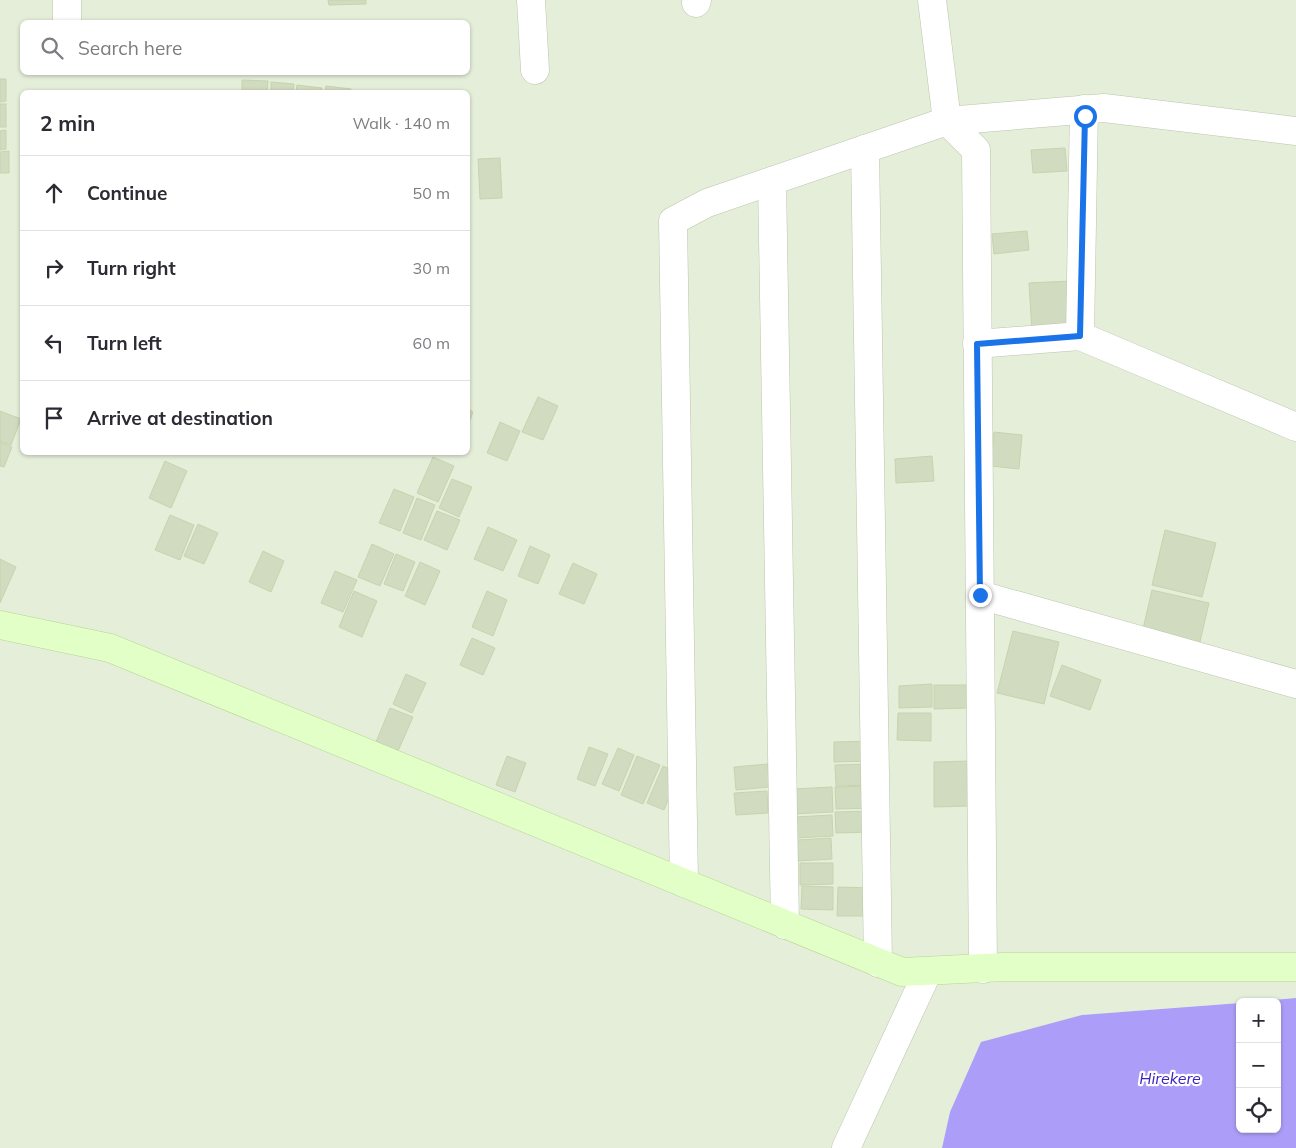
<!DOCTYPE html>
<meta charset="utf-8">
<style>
:root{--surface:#fff;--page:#f2f2f3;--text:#2b2b33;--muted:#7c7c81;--line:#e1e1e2}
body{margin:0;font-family:Mulish,sans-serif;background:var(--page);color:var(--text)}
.controls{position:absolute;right:15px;bottom:15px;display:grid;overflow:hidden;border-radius:8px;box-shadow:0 1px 4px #0004}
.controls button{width:45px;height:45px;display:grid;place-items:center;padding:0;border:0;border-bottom:1px solid var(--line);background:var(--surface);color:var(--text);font:25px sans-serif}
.stop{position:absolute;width:15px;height:15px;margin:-11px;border:4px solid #1a73e8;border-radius:50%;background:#fff}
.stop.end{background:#1a73e8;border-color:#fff;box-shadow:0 1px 5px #0008}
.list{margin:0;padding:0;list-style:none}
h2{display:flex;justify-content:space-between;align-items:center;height:65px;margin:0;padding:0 20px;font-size:21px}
h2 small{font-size:16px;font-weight:400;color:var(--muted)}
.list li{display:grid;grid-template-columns:32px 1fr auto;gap:15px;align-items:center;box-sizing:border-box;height:75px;padding:0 20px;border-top:1px solid var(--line)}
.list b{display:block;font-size:19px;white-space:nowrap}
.list em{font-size:16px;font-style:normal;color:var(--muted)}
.icon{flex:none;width:28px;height:28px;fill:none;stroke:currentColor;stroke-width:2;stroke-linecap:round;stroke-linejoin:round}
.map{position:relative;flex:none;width:1296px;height:1148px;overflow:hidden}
.search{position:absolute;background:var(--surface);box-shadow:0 1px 4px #0004;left:20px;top:20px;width:450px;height:55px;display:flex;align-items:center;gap:12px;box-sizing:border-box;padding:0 18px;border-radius:8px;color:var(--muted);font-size:19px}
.panel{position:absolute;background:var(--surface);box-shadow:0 1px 4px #0004;left:20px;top:90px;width:450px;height:365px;border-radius:8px}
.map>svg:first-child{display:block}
.residential{fill:#e5eed9;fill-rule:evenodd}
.water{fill:#ac9ef8}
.building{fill:#d1dbbf;stroke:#c6d4ae}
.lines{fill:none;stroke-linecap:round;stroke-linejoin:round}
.street-casing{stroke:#bbc5ac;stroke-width:29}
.secondary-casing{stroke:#b5d691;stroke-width:29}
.street{stroke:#fff;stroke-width:28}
.secondary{stroke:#e3ffc8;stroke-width:28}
.route{stroke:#1a73e8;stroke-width:6}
.labels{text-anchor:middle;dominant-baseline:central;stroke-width:4.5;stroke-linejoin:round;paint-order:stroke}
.water-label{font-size:16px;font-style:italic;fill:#3d23c1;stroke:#fff}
</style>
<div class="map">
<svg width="1296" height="1148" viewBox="0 0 1296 1148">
<rect width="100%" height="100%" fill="#eff5e8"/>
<path class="residential" d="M0 0H1296V998L1240 1002V1003L1082 1015 950 1112 942 1148H0ZM22 22H468V72H22ZM22 92H468V452H22Z"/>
<path class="water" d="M1296 998V1148H942L950 1112 981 1042 1082 1015 1240 1003V1129H1277V1002H1252Z"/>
<g class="building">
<path d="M328 0H366V4L329 5Z"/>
<path d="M0 79H6V101L0 102Z"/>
<path d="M242 80 268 81 267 92H242Z"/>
<path d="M271 82 294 84 293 92H271Z"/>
<path d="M297 85 322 88 321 92H296Z"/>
<path d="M326 86 351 89V92H325Z"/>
<rect x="0" y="104" width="6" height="23"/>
<path d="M6 130V149L0 150V131Z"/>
<path d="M1065 148 1067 171 1033 173 1031 150Z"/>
<path d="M9 151V173H0V152Z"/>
<path d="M500 158 502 198 480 199 478 159Z"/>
<path d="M1027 231 1029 250 994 254 992 234Z"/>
<path d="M1070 281 1072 331 1032 333 1029 283Z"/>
<path d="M538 397 558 406 543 440 522 432Z"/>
<path d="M468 409 473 412 468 425Z"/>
<path d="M0 411 21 419 11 445 0 441Z"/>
<path d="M500 422 520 431 507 461 487 453Z"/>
<path d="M994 432 1022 435 1019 469 991 466Z"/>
<path d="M0 442 12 447 4 467 0 466Z"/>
<path d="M932 456 934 481 896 483 895 459Z"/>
<path d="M433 457 454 466 438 502 417 493Z"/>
<path d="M165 461 187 471 171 508 149 498Z"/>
<path d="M452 479 472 487 459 517 439 508Z"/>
<path d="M394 489 414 497 400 531 379 523Z"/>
<path d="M417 498 435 505 421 540 403 533Z"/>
<path d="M437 511 460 520 447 550 424 540Z"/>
<path d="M170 515 194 525 180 560 155 550Z"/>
<path d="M198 524 218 533 204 564 184 556Z"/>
<path d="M488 527 517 540 503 571 474 559Z"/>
<path d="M1165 530 1216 543 1202 597 1152 585Z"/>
<path d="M372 544 394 554 380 586 358 577Z"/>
<path d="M530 546 550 555 538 584 518 576Z"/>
<path d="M263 551 284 561 271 592 249 582Z"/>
<path d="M396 554 415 562 403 591 384 584Z"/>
<path d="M0 559 16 567 0 603Z"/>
<path d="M420 562 440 571 425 605 405 596Z"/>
<path d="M573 563 597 574 584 604 559 594Z"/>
<path d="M335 571 357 580 343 612 321 603Z"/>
<path d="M1152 590 1209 603 1199 646 1142 633Z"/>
<path d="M354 591 377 601 362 637 339 627Z"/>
<path d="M487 591 507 600 493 636 472 627Z"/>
<path d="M1013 631 1059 642 1044 704 997 693Z"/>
<path d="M472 638 495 648 483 675 460 665Z"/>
<path d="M1062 665 1101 680 1090 710 1050 696Z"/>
<path d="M406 674 426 683 412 713 393 704Z"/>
<path d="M932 684V707L899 708V686Z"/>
<path d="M934 685H966L967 708 934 709Z"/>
<path d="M390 708 413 717 398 751 376 742Z"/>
<path d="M898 713H931V741L897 740Z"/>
<path d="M871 741 872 761 834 762V742Z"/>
<path d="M589 747 608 754 595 786 577 779Z"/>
<path d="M618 748 634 755 619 791 602 784Z"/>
<path d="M507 756 526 763 515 792 496 785Z"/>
<path d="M637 756 660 765 643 804 621 795Z"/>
<path d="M970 761 971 806 934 807V762Z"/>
<path d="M768 764 770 787 736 790 734 767Z"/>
<path d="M872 764V785L836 786 835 765Z"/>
<path d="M663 766 679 773 664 810 647 803Z"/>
<path d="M873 786 874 808 836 809 835 787Z"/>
<path d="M832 787 833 812 793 814 792 789Z"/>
<path d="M767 791 768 813 736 815 734 793Z"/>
<path d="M874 811V832L836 833 835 812Z"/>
<path d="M832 815 833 836 796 838 795 817Z"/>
<path d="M831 838 832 859 798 861 797 840Z"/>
<path d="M800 863H833V884L800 885Z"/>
<path d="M802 886 833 887V910L801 909Z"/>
<path d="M838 887 872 888V916H837Z"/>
</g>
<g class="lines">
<g class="street-casing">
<g id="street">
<path d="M531 0 535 70"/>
<path d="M932 0 947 121 976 150 983 969"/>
<path d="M696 3 697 0"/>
<path d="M67 22V0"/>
<path d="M865 149 878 963"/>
<path d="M772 181 785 925"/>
<path d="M1080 336 1084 109"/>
<path d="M977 344 1080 336 1296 427"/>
<path d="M980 595 1296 684"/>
<path d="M684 883 673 221 707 203 947 121 1104 108 1296 131"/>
<path d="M846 1148 928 971"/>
</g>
</g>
<g class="secondary-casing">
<path id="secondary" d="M0 625 110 648 902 972 1004 967H1296"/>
</g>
<use href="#street" class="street"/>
<use href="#secondary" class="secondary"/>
</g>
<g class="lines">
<path class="route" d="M980 595 977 344 1080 336 1085 116"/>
</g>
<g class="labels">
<g class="water-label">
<text x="1170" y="1078">Hirekere</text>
</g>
</g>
</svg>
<div class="controls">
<button>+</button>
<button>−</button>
<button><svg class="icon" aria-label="locate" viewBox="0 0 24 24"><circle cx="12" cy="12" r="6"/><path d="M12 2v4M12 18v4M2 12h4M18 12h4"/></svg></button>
</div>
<div class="stop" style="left:1085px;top:116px"></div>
<div class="stop end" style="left:980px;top:595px"></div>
<div class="search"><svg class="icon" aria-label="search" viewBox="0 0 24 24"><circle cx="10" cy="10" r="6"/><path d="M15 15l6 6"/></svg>Search here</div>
<section class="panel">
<h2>2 min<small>Walk · 140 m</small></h2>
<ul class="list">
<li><svg class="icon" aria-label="ahead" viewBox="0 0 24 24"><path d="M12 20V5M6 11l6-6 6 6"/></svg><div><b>Continue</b></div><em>50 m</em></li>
<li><svg class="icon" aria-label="right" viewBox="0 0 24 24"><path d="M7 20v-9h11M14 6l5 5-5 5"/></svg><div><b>Turn right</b></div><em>30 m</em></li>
<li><svg class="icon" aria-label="left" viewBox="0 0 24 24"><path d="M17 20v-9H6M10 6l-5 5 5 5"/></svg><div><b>Turn left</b></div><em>60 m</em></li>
<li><svg class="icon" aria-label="arrive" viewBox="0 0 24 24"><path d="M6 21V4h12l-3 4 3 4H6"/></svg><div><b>Arrive at destination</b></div></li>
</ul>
</section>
</div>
